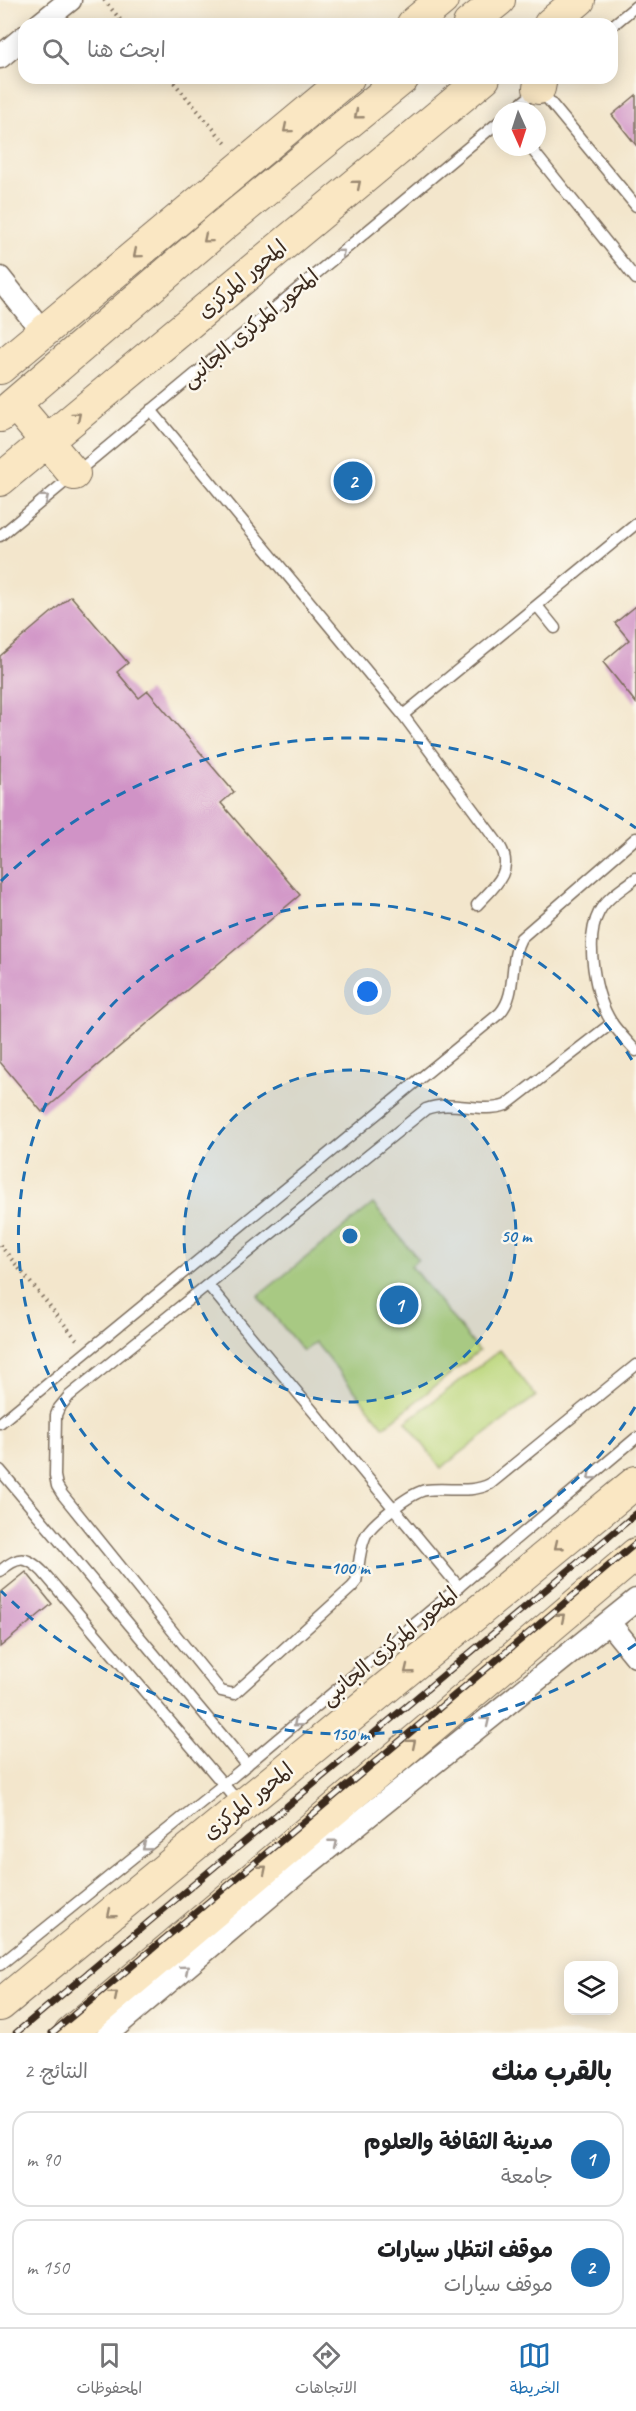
<!DOCTYPE html>
<html lang="ar">
<meta charset="utf-8">
<style>
:root{--surface:#fff;--page:#f6f6f6;--text:#202124;--muted:#757577;--line:#e0e0e0;--accent:#1f6fb2}
body{margin:0;font-family:Caveat,"Playpen Sans Arabic",sans-serif;background:var(--page);color:var(--text);direction:rtl}
.controls{position:absolute;right:18px;bottom:18px;display:grid;overflow:hidden;border-radius:12px;box-shadow:0 3px 15px #0003}
.controls button{width:54px;height:54px;display:grid;place-items:center;padding:0;border:0;border-bottom:2px solid var(--line);background:var(--surface);color:var(--text);font:30px sans-serif}
.compass{position:absolute;left:492px;top:102px;width:54px;height:54px;border-radius:50%;background:var(--surface);box-shadow:0 3px 15px #0003;rotate:177deg}
.you{position:absolute;left:368px;top:992px;width:21px;height:21px;margin:-15px;border:4px solid #fff;border-radius:50%;background:#1a73e8;box-shadow:0 0 0 9px #1a73e833}
.badge{display:grid;place-items:center;width:39px;height:39px;border-radius:50%;background:var(--accent);color:#fff;font-size:20px;font-weight:700}
.pin{position:absolute;translate:-50% -50%;border:3px solid #fff;box-shadow:0 2px 6px #0006}
.list{margin:0;padding:0;list-style:none}
h2{display:flex;justify-content:space-between;align-items:center;height:78px;margin:0;padding:0 24px;font-size:26px}
h2 small{font-size:20px;font-weight:400;color:var(--muted)}
.list li{display:grid;grid-template-columns:39px 1fr auto;gap:18px;align-items:center;box-sizing:border-box;height:96px;margin:0 12px 12px;padding:0 12px;border:2px solid var(--line);border-radius:18px}
.list b{display:block;font-size:22px;white-space:nowrap}
.list p{margin:0;font-size:20px;white-space:nowrap;color:var(--muted)}
.list em{font-size:20px;font-style:normal;color:var(--muted)}
.icon{flex:none;width:33px;height:33px;fill:none;stroke:currentColor;stroke-width:2;stroke-linecap:round;stroke-linejoin:round}
.map{position:relative;flex:none;width:636px;height:2033px;overflow:hidden;direction:ltr}
.search{position:absolute;background:var(--surface);box-shadow:0 3px 15px #0003;left:18px;right:18px;top:18px;height:66px;display:flex;align-items:center;gap:15px;box-sizing:border-box;padding:0 21px;border-radius:18px;color:var(--muted);font-size:22px}
.sheet{height:294px;background:var(--surface)}
nav{display:flex;justify-content:space-around;align-items:center;box-sizing:border-box;height:84px;border-top:2px solid var(--line);background:var(--surface);font-size:16px;color:var(--muted)}
nav a{display:grid;justify-items:center;gap:3px}
nav .on{color:var(--accent)}
.map>svg:first-child{display:block}
.green{fill:#bbd77d;stroke:#7b804e;stroke-width:1.5}
.building{fill:#d093c6}
.lines{fill:none;stroke-linecap:round;stroke-linejoin:round}
.lane-casing{stroke:#7b6c5b;stroke-width:13}
.street-casing{stroke:#7b6c5b;stroke-width:25}
.secondary-casing{stroke:#7b6c5b;stroke-width:34}
.path{stroke:#7b6c5b;stroke-width:4;stroke-dasharray:1.5 4.5;stroke-linecap:butt}
.lane{stroke:#fff;stroke-width:10}
.street{stroke:#fff;stroke-width:22}
.secondary{stroke:#fae7c3;stroke-width:32}
.rail-casing{stroke:#3b2a1e;stroke-width:7}
.rail{stroke:#fbf7ec;stroke-width:4.5;stroke-dasharray:14;stroke-linecap:butt}
.oneway{stroke:#9a8870}
.oneway2{stroke:#a79f9a}
.ring{fill:none;stroke:#1f6fb2;stroke-width:3;stroke-dasharray:10 8}
.labels{text-anchor:middle;dominant-baseline:central;stroke-width:5;stroke-linejoin:round;paint-order:stroke}
.street-label{font-size:21px;fill:#3b2a1e;stroke:#fbf7ec}
.centre{fill:#1f6fb2;stroke:#fbf7ec;stroke-width:3}
.ring-label{font-size:18px;text-anchor:middle;font-weight:bold;fill:#1f6fb2;stroke:#fbf7ec;stroke-width:5;stroke-linejoin:round;paint-order:stroke}
</style>
<div class="map">
<svg width="636" height="2033" viewBox="0 0 636 2033">
<rect width="100%" height="100%" fill="#fbf7ec"/>
<filter id="ink" filterUnits="userSpaceOnUse"><feTurbulence type="fractalNoise" baseFrequency=".0167" numOctaves="2"/><feDisplacementMap in="SourceGraphic" scale="12" xChannelSelector="R" yChannelSelector="G"/><feConvolveMatrix kernelMatrix="1 2 1 2 8 2 1 2 1" color-interpolation-filters="sRGB"/></filter>
<filter id="wash" filterUnits="userSpaceOnUse"><feTurbulence type="fractalNoise" baseFrequency=".008" numOctaves="4" result="noise"/><feDisplacementMap in="SourceGraphic" scale="24" xChannelSelector="R" yChannelSelector="G"/><feGaussianBlur stdDeviation="1.35" result="paint"/><feColorMatrix in="noise" values="0 0 0 0 0 0 0 0 0 0 0 0 0 0 0 0 0 1.4 0 .05"/><feComposite in="paint" operator="in"/></filter>
<g filter="url(#wash)">
<rect width="100%" height="100%" fill="#f3e6cc"/>
<g class="green">
<path d="M373 1204 418 1259 411 1266 479 1351 384 1427 315 1342 303 1351 258 1296Z"/>
<path d="M500 1350 536 1396 441 1468 406 1422Z"/>
</g>
<g id="blocks">
<g class="building">
<path d="M636 95V145L612 115Z"/>
<path d="M71 596 128 663 117 672 139 698 148 691 234 792 221 803 300 895 42 1112 0 1062V656Z"/>
<path d="M636 606V703L603 662 629 640 615 623Z"/>
<path d="M26 1572 52 1604 0 1647V1593Z"/>
</g>
</g>
</g>
<g filter="url(#ink)">
<use href="#blocks" fill-opacity="0" stroke="#7b6c5b" stroke-width="1.5"/>
<g class="lines">
<g class="lane-casing">
<g id="lane">
<path d="M612 26 636 6"/>
<path d="M541 91 636 206"/>
<path d="M512 111 537 90"/>
<path d="M530 147 636 279"/>
<path d="M151 410 403 715 500 846C515 871 494 887 477 905"/>
<path d="M0 536 501 120"/>
<path d="M538 607 555 628"/>
<path d="M403 715 636 524"/>
<path d="M636 878C624 888 606 898 599 912 584 940 595 997 612 1023 619 1033 628 1042 636 1051"/>
<path d="M612 1023 506 1105C481 1114 452 1099 426 1109L69 1396 59 1408 56 1415 55 1476 57 1486 62 1494 221 1691 234 1694 352 1587 356 1582C359 1568 359 1551 365 1537 370 1524 412 1492 426 1490 448 1487 470 1494 490 1484L636 1365"/>
<path d="M208 1285 459 1587"/>
<path d="M0 1423 500 1013C518 993 508 961 521 938L636 838"/>
<path d="M0 1470 247 1765"/>
<path d="M0 1571C18 1556 26 1555 43 1572L241 1805"/>
<path d="M0 1965 224 1784 636 1438"/>
</g>
</g>
<g class="street-casing">
<g id="street">
<path d="M40 24 70 0"/>
<path d="M0 57 24 37"/>
<path d="M0 278 43 332"/>
<path d="M609 1623 636 1656"/>
<path d="M108 2033 297 1873 636 1600"/>
</g>
</g>
<g class="secondary-casing">
<g id="secondary">
<path d="M413 24 442 0"/>
<path d="M469 24 499 0"/>
<path d="M550 24 579 0"/>
<path d="M539 88 541 78"/>
<path d="M0 368 348 78"/>
<path d="M15 404 74 474"/>
<path d="M0 416 222 226 403 78"/>
<path d="M0 480 484 78"/>
<path d="M0 2005 636 1482"/>
<path d="M70 2033 636 1554"/>
</g>
</g>
<g class="path">
<path d="M104 0 124 24"/>
<path d="M170 78 228 146"/>
<path d="M0 1245 78 1341"/>
</g>
<use href="#lane" class="lane"/>
<use href="#street" class="street"/>
<use href="#secondary" class="secondary"/>
<g class="rail-casing">
<g id="rail">
<path d="M16 2033 636 1514"/>
<path d="M52 2033 636 1543"/>
</g>
</g>
<use href="#rail" class="rail"/>
</g>
<defs><path id="oneway-chevron" d="M-2-3.5L2.5 0L-2 3.5" fill="none" stroke-width="1.6" stroke-linecap="round" stroke-linejoin="round" transform="scale(1.5)"/></defs>
<g class="oneway">
<use href="#oneway-chevron" transform="translate(358 115) rotate(141)"/>
<use href="#oneway-chevron" transform="translate(287 129) rotate(140)"/>
<use href="#oneway-chevron" transform="translate(357 184) rotate(-40)"/>
<use href="#oneway-chevron" transform="translate(207 239) rotate(140)"/>
<use href="#oneway-chevron" transform="translate(137 254) rotate(140)"/>
<use href="#oneway-chevron" transform="translate(77 416) rotate(-40)"/>
<use href="#oneway-chevron" transform="translate(558 1546) rotate(141)"/>
<use href="#oneway-chevron" transform="translate(561 1617) rotate(-40)"/>
<use href="#oneway-chevron" transform="translate(408 1670) rotate(141)"/>
<use href="#oneway-chevron" transform="translate(412 1743) rotate(-40)"/>
<use href="#oneway-chevron" transform="translate(263 1869) rotate(-40)"/>
<use href="#oneway-chevron" transform="translate(111 1914) rotate(140)"/>
<use href="#oneway-chevron" transform="translate(114 1995) rotate(-40)"/>
</g>
<g class="oneway2">
<use href="#oneway-chevron" transform="translate(341 253) rotate(-40)"/>
<use href="#oneway-chevron" transform="translate(45 498) rotate(-40)"/>
<use href="#oneway-chevron" transform="translate(591 1476) rotate(140)"/>
<use href="#oneway-chevron" transform="translate(486 1721) rotate(-39)"/>
<use href="#oneway-chevron" transform="translate(297 1723) rotate(140)"/>
<use href="#oneway-chevron" transform="translate(334 1843) rotate(-39)"/>
<use href="#oneway-chevron" transform="translate(146 1847) rotate(141)"/>
<use href="#oneway-chevron" transform="translate(185 1969) rotate(-40)"/>
</g>
</g>
<circle cx="350" cy="1236" r="166" fill="#1f6fb2" fill-opacity=".12"/>
<g class="ring">
<circle cx="350" cy="1236" r="166"/>
<path d="M635 1407A332 332 0 1 1 635 1065"/>
<path d="M636 1644A498 498 0 0 1 1 1591M1 881A498 498 0 0 1 636 828"/>
</g>
<g class="labels">
<g class="street-label">
<text transform="translate(242 279) rotate(-40)">المحور المركزى</text>
<text transform="translate(250 328) rotate(-40)">المحور المركزى الجانبى</text>
<text transform="translate(389 1646) rotate(-40)">المحور المركزى الجانبى</text>
<text transform="translate(248 1801) rotate(-39)">المحور المركزى</text>
</g>
</g>
<circle cx="350" cy="1236" r="9" class="centre"/>
<g class="ring-label">
<text x="516" y="1242">50 m</text>
<text x="350" y="1574">100 m</text>
<text x="350" y="1740">150 m</text>
</g>
</svg>
<div class="controls">
<button><svg class="icon" aria-label="layers" viewBox="0 0 24 24"><path d="M12 4l9 5-9 5-9-5zM3 14l9 5 9-5"/></svg></button>
</div>
<svg class="compass" viewBox="-18 -18 36 36"><path d="M0-13l5 13h-10z" fill="#e53935"/><path d="M0 13l5-13h-10z" fill="#757577"/></svg>
<div class="you"></div>
<div class="pin badge" style="left:399px;top:1305px">1</div>
<div class="pin badge" style="left:353px;top:481px">2</div>
<div class="search"><svg class="icon" aria-label="search" viewBox="0 0 24 24"><circle cx="10" cy="10" r="6"/><path d="M15 15l6 6"/></svg>ابحث هنا</div>
</div>
<section class="sheet">
<h2>بالقرب منك<small>النتائج: 2</small></h2>
<ul class="list">
<li><span class="badge">1</span><div><b>مدينة الثقافة والعلوم</b><p>جامعة</p></div><em>90 m</em></li>
<li><span class="badge">2</span><div><b>موقف انتظار سيارات</b><p>موقف سيارات</p></div><em>150 m</em></li>
</ul>
</section>
<nav>
<a class="on"><svg class="icon" aria-label="map" viewBox="0 0 24 24"><path d="M3 6l6-2 6 2 6-2v14l-6 2-6-2-6 2zM9 4v14M15 6v14"/></svg>الخريطة</a>
<a><svg class="icon" aria-label="directions" viewBox="0 0 24 24"><path d="M12 3l9 9-9 9-9-9zM9 14v-3h6M13 9l2 2-2 2"/></svg>الاتجاهات</a>
<a><svg class="icon" aria-label="saved" viewBox="0 0 24 24"><path d="M7 4h10v16l-5-4-5 4z"/></svg>المحفوظات</a>
</nav>
